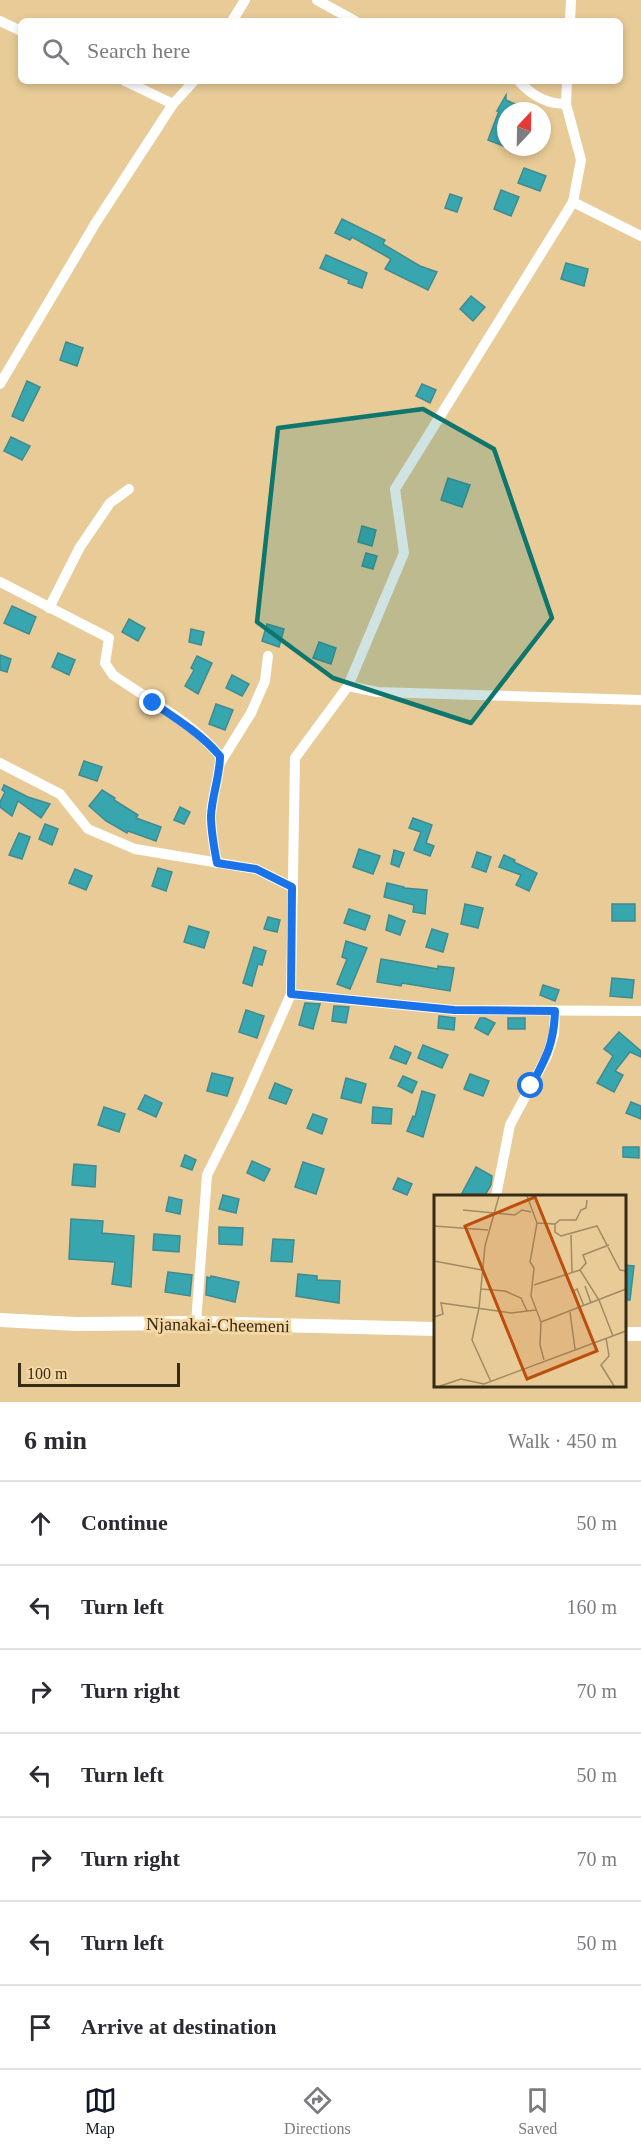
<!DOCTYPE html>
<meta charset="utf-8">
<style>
:root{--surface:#fff;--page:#f7f7f7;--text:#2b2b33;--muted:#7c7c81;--line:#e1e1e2;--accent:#111827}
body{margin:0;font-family:"Times New Roman",serif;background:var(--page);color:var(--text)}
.compass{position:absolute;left:497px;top:102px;width:54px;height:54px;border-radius:50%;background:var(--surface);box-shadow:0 3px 9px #0003;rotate:22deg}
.scale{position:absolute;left:18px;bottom:15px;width:162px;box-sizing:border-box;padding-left:6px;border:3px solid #362b16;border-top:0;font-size:16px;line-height:21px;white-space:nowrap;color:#362b16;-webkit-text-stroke:4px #f5d8a4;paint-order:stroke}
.stop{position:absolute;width:18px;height:18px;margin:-14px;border:4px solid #1a73e8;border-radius:50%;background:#fff}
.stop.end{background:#1a73e8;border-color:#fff;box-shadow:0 2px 6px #0008}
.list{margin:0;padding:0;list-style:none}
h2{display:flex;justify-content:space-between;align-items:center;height:78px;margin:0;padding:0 24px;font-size:26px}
h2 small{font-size:20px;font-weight:400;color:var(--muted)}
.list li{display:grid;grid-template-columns:39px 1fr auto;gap:18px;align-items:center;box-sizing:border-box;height:84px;padding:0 24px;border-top:2px solid var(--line)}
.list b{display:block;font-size:22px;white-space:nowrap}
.list em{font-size:20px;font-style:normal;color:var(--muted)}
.icon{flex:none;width:33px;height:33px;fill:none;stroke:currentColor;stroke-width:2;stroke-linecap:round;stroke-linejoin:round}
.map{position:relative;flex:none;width:641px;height:1402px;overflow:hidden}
.search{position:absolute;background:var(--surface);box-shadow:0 3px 9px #0003;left:18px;right:18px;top:18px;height:66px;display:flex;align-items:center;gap:15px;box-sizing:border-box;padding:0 21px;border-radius:9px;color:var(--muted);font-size:22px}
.sheet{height:666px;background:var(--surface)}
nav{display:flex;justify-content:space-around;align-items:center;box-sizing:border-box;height:84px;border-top:2px solid var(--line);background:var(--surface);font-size:16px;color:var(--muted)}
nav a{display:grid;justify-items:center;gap:3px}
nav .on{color:var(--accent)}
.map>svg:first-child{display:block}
.building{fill:#37a6af;stroke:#408b91;stroke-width:1.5}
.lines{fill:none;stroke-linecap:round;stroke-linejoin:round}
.street{stroke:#fff;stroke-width:10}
.secondary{stroke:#fff;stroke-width:14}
.route{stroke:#1a73e8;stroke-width:8}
.marked{fill:#0f766e;fill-opacity:0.2;stroke:#0f766e;stroke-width:4.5;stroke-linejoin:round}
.labels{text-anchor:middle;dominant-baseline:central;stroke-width:6;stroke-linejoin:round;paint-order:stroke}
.street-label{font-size:18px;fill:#362b16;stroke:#f5d8a4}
.inset-road{fill:none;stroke:#a18b63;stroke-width:1.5}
.view{fill:#bc4e0e;fill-opacity:0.15;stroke:#bc4e0e;stroke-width:3}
.inset-edge{fill:none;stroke:#362b16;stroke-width:3}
</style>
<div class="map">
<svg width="641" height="1402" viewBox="0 0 641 1402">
<rect width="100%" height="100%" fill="#e8cb97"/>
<g class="building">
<path d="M506 95V100L530 111H506V147L488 140 499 111H497Z"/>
<path d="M524 168 546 176 540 191 518 183Z"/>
<path d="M501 190 519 197 511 216 494 209Z"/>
<path d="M450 194 462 198 457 212 445 208Z"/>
<path d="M342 219 385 240 383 244 420 266 437 272 428 290 385 269 391 259 352 237 350 240 335 233Z"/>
<path d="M326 255 367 273 362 288 348 283 349 280 320 268Z"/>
<path d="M566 263 588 269 584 286 561 279Z"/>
<path d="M471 296 485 307 473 321 460 309Z"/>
<path d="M66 342 83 348 77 366 60 360Z"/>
<path d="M27 381 40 387 23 421 12 416Z"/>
<path d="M422 384 436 390 430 403 416 396Z"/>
<path d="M11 437 30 446 22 460 4 451Z"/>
<path d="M448 478 470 485 462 507 441 500Z"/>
<path d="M362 526 376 530 372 546 358 542Z"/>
<path d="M366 553 377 556 373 569 362 566Z"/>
<path d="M12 606 36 617 29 634 4 623Z"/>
<path d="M129 619 145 628 138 641 122 632Z"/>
<path d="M267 624 284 629 279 647 262 641Z"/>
<path d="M191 629 204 632 201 645 189 642Z"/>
<path d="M319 642 336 648 331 664 313 658Z"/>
<path d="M58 653 75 660 69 675 52 667Z"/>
<path d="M0 655 11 659 7 672 0 670Z"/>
<path d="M197 656 212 663 198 694 185 686 194 670 191 668Z"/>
<path d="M232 675 249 684 242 696 226 688Z"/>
<path d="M216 704 233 710 225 730 209 724Z"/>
<path d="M84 761 102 767 97 781 79 775Z"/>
<path d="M4 785 28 797 50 804 41 818 18 801 12 816 0 807V802L5 792 2 790Z"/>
<path d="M102 790 115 798 114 800 138 815 136 818 161 827 156 841 128 831 127 833 106 821 89 806Z"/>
<path d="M180 807 190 812 184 824 174 820Z"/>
<path d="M413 818 432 825 426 843 434 846 430 856 414 850 421 832 409 828Z"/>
<path d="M45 824 58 829 52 845 39 839Z"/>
<path d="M19 833 30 837 22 859 9 855Z"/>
<path d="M359 849 380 856 373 874 353 867Z"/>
<path d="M394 850 404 853 399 867 391 864Z"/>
<path d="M477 852 491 857 486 872 472 867Z"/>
<path d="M504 855 515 860 514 862 537 873 529 891 516 885 521 875 499 867Z"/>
<path d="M158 868 172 872 166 891 152 886Z"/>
<path d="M75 869 92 876 86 890 69 883Z"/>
<path d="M387 883 404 887V888L427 890 425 914 413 912 414 905 384 897Z"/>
<path d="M465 904 483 908 478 928 461 924Z"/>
<rect x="612" y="904" width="23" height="17"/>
<path d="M349 909 370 916 365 930 344 923Z"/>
<path d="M389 915 405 921 400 935 386 930Z"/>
<path d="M268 917 280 920 277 932 264 929Z"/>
<path d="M189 926 209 932 204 948 184 942Z"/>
<path d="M432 929 448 934 443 952 426 947Z"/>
<path d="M346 941 367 948 350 989 337 984 347 959 342 957Z"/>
<path d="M254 947 266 951 262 965 258 964 252 986 243 983Z"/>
<path d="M381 959 438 969V966L454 968 450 991 402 983 401 986 377 982Z"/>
<path d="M612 978 634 980 632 998 610 996Z"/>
<path d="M543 985 559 990 555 1001 540 995Z"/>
<path d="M305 1003 320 1004 313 1029 299 1025Z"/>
<path d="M334 1006 349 1007 346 1023 332 1021Z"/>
<path d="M246 1010 264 1016 257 1038 239 1032Z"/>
<path d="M439 1016 455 1018 454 1030 438 1028Z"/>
<path d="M480 1018H485L495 1023 488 1035 475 1028Z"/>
<rect x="508" y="1018" width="17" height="11"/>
<path d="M619 1032 641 1051V1057L630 1052 615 1071 623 1075 614 1092 597 1083 613 1056 604 1049Z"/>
<path d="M423 1045 448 1055 442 1068 418 1058Z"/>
<path d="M395 1046 411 1053 406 1064 390 1058Z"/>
<path d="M212 1073 233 1078 227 1096 207 1091Z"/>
<path d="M470 1074 489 1081 483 1096 464 1089Z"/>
<path d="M403 1076 417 1082 412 1093 398 1086Z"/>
<path d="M346 1078 366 1084 361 1103 341 1098Z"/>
<path d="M275 1083 292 1090 286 1104 269 1098Z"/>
<path d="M422 1091 435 1095 423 1137 407 1131 413 1116 415 1117Z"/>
<path d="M145 1095 162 1103 156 1117 138 1109Z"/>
<path d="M631 1102 641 1106V1119L626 1113Z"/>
<path d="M104 1107 125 1114 119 1132 98 1125Z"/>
<path d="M373 1107 392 1109 391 1124 372 1123Z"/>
<path d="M313 1114 327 1119 322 1134 307 1128Z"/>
<path d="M623 1147H639V1158L623 1157Z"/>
<path d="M185 1155 196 1160 192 1170 181 1166Z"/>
<path d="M252 1161 270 1169 264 1181 247 1173Z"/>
<path d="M303 1162 324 1169 316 1194 295 1187Z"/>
<path d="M74 1164 96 1166 95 1187 72 1185Z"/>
<path d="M476 1167 492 1176 491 1185 484 1197H460Z"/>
<path d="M398 1178 412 1184 407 1195 393 1189Z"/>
<path d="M223 1195 239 1199 236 1213 219 1209Z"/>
<path d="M169 1197 182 1200 180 1214 166 1211Z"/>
<path d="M71 1219 103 1221 102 1233 134 1236 131 1287 112 1284 115 1262 69 1259Z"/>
<path d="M219 1227 243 1228 242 1245 219 1244Z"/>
<path d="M154 1234 180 1236 179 1252 153 1250Z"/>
<path d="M273 1239 294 1240 292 1262 271 1261Z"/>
<path d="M624 1265 634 1266 630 1300H624Z"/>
<path d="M168 1272 192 1275 190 1296 165 1292Z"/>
<path d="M298 1274 317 1276V1280L340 1281 339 1303 296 1296Z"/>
<path d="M211 1276 239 1282 235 1302 206 1295 207 1277 210 1278Z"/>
</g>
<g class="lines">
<g class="street">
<path d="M317 0 355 21"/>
<path d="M0 21 21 31"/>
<path d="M232 21 245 0"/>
<path d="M570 21 571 0"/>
<path d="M125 81 173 104"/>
<path d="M519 81C531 95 547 104 566 104"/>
<path d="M573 202 641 236"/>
<path d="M0 384 95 224 173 104 194 81"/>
<path d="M0 582 109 638 105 663 113 675C149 700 192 722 220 756 220 776 212 795 211 816 211 832 214 847 217 863"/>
<path d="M49 608 80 547 110 503 129 489"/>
<path d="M348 686 377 692 641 700"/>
<path d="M0 763 60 794 88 829 135 849 256 869 292 887"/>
<path d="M220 763 251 713 265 681 268 656"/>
<path d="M291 994 454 1010 641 1011"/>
<path d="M496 1196 510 1125 547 1056 554 1034 555 1011"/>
<path d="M196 1323 207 1175 241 1107 291 994 295 758 348 686 404 553 395 489 573 202 581 160 566 104 567 81"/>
</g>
<g class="secondary">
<path d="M0 1320 76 1324 196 1323 436 1329"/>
<path d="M624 1334H641"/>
</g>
</g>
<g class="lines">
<path class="route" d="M153 703C177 719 201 734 220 756 220 776 212 795 211 816 211 832 214 847 217 863L256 869 292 887 291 994 454 1010 555 1011C554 1044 546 1058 531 1086"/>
</g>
<path class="marked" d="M423 409 494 449 552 618 471 723 333 678 257 622 278 428Z"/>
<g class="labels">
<g class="street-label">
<text transform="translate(218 1325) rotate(1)">Njanakai-Cheemeni</text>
</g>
</g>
<g transform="translate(434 1195)">
<rect width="192" height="192" fill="#e8cb97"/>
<path class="inset-road" d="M93 1 103 28 96 67 100 73 97 101 107 127 106 150 110 165M29 15 81 20 88 15 97 17M103 28 121 29V37L127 41 163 31 186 75 192 76M121 29 126 25H142L147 15 152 13 153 5M0 31 54 35M137 40 138 77M0 66 48 75M146 75 152 68 149 60 175 50M100 90 146 75 165 105 179 141M151 91 157 108M47 94 71 96 87 103 93 116M140 96 143 94 150 111M140 96 146 113M136 117 141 154M0 122 9 119 7 108 77 118 102 115M107 127 192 94M172 143 175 161 167 170 180 191M57 187 38 145 45 113 51 51 65 1M6 191 27 184 50 189 192 136"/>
<path class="view" d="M101 2 163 156 93 184 31 31Z"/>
<rect width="192" height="192" class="inset-edge"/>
</g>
</svg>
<svg class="compass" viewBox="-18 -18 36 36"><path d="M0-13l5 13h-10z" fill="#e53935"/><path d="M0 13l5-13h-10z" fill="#7c7c81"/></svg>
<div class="scale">100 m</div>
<div class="stop" style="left:531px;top:1086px"></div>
<div class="stop end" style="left:153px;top:703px"></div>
<div class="search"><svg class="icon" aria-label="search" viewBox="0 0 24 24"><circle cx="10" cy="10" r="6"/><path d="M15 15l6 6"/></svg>Search here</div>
</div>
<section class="sheet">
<h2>6 min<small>Walk · 450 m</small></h2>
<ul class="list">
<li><svg class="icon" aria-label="ahead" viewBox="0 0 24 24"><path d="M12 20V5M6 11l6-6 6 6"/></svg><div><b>Continue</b></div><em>50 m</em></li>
<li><svg class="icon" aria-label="left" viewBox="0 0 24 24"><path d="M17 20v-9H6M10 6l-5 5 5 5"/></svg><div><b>Turn left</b></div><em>160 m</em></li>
<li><svg class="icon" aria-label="right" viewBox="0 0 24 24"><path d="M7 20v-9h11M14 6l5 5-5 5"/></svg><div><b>Turn right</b></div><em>70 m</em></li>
<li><svg class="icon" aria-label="left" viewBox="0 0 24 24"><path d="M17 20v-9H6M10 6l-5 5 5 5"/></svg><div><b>Turn left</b></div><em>50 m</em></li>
<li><svg class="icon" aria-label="right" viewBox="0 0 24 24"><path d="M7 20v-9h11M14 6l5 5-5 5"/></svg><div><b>Turn right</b></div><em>70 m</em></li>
<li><svg class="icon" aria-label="left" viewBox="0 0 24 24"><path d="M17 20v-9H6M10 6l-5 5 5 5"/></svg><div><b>Turn left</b></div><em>50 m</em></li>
<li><svg class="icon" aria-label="arrive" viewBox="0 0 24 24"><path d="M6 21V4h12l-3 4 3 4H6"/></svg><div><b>Arrive at destination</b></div></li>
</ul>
</section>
<nav>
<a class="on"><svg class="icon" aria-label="map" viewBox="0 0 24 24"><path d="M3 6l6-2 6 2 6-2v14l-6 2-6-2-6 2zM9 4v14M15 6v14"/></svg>Map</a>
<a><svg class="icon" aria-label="directions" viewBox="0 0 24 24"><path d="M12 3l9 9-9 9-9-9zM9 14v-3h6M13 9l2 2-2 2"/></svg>Directions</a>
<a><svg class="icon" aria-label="saved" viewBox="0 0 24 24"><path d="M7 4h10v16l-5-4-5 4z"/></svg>Saved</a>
</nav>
